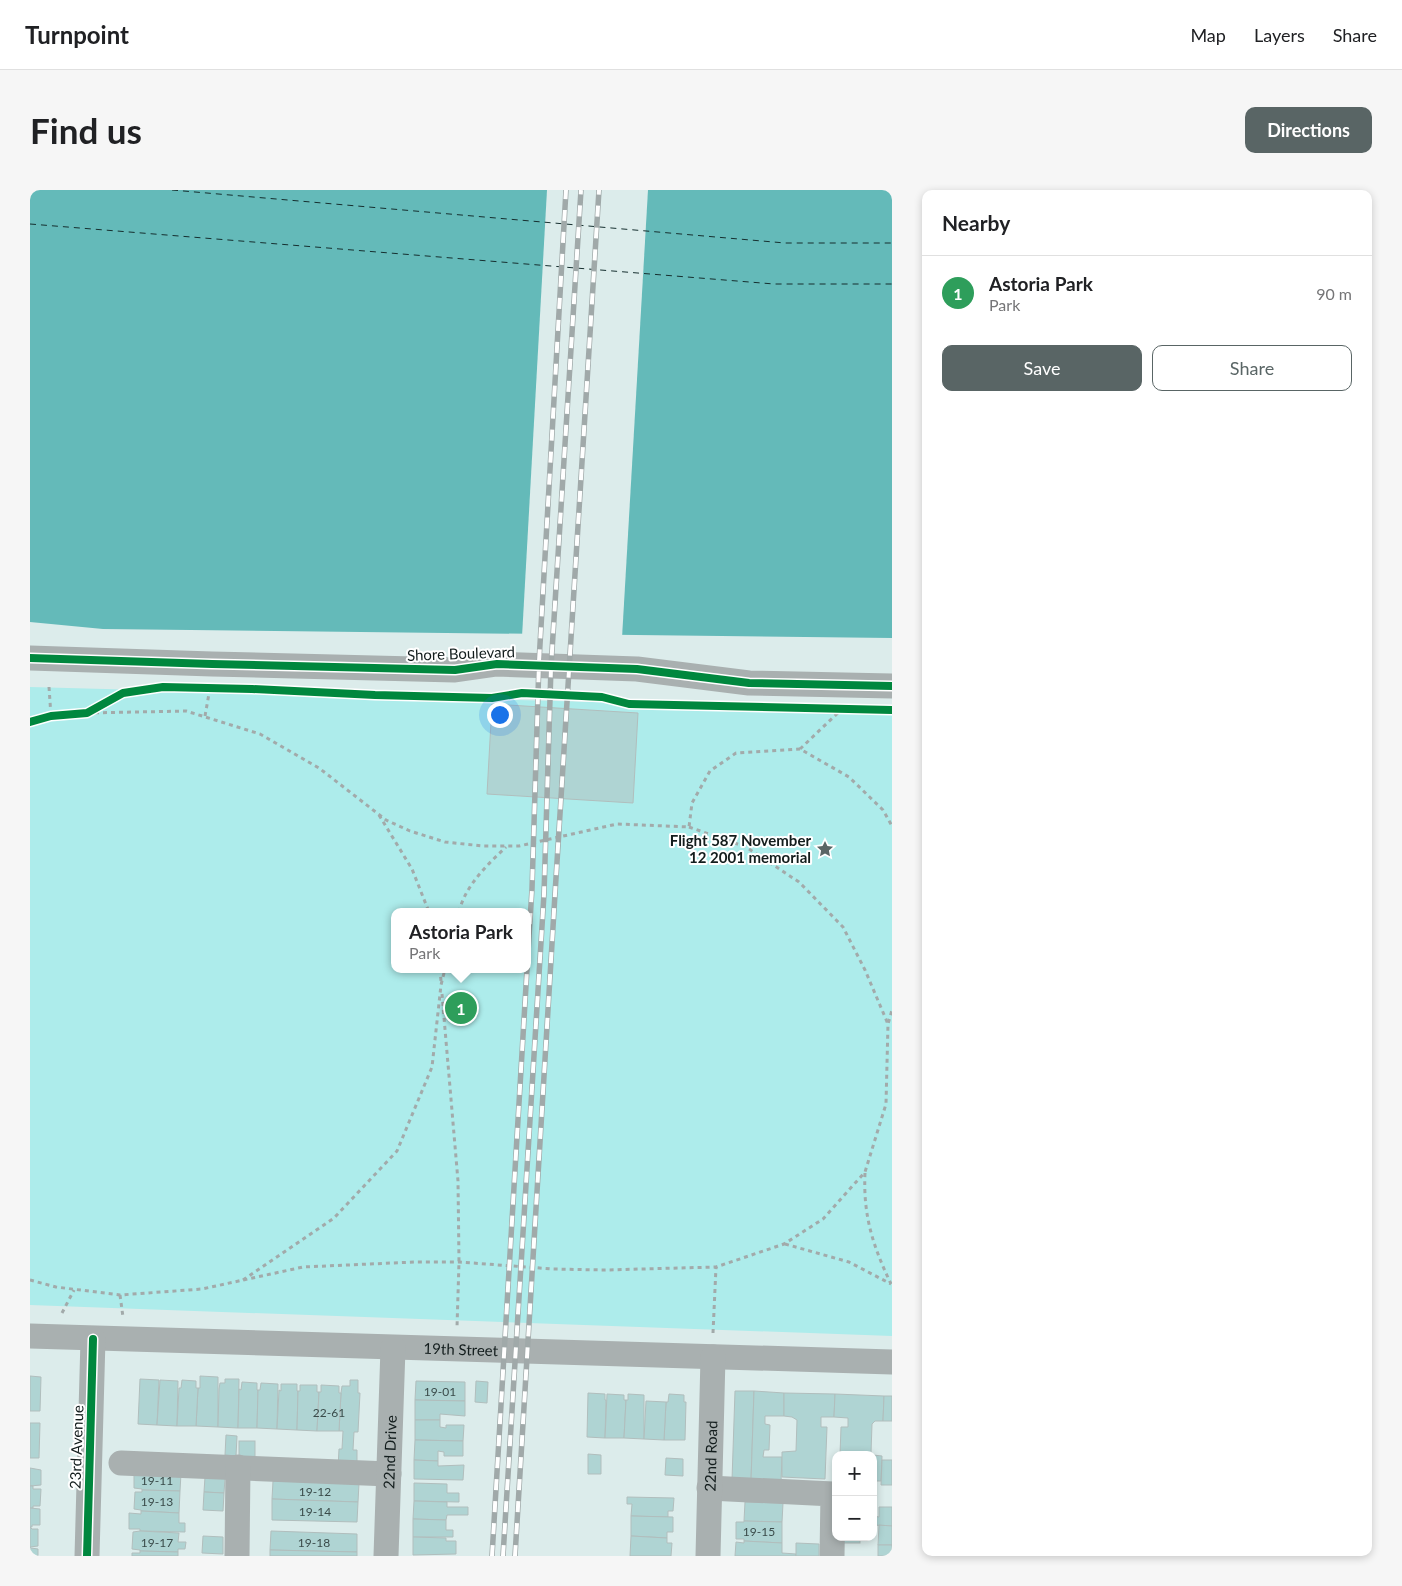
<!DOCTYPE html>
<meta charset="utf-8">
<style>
:root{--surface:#fff;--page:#f6f6f6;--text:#202124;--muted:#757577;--line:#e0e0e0;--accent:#596565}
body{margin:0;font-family:Lato,sans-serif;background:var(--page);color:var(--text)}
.controls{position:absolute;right:15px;bottom:15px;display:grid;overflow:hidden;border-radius:10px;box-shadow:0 2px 8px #0003}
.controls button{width:45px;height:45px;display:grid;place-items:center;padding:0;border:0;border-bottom:1px solid var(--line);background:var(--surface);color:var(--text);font:25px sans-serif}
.you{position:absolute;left:469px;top:524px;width:18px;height:18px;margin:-12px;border:4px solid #fff;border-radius:50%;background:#1a73e8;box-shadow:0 0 0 8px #1a73e833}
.badge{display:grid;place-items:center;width:32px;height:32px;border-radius:50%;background:var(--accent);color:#fff;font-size:16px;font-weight:700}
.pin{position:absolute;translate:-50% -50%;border:2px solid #fff;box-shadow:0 1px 5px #0006}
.popup{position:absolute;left:361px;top:718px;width:140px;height:65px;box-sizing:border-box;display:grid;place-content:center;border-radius:10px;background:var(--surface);filter:drop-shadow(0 1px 4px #0005);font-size:16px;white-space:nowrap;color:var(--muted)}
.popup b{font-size:19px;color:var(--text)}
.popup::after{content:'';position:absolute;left:50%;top:100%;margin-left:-10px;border:10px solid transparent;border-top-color:var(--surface)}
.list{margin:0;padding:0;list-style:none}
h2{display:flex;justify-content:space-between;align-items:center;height:65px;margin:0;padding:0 20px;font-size:21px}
h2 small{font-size:16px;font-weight:400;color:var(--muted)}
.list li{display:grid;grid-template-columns:32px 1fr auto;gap:15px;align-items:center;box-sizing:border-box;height:75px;padding:0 20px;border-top:1px solid var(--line)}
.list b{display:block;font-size:19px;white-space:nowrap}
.list p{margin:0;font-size:16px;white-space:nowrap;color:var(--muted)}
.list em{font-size:16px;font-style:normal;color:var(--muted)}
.actions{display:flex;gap:10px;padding:15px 20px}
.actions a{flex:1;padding:11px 0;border:1px solid var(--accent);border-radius:10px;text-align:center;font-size:18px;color:var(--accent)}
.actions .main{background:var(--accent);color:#fff}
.map{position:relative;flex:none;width:862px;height:1366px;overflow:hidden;border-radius:10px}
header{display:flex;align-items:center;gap:30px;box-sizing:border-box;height:70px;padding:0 25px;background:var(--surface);border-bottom:1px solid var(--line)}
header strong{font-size:24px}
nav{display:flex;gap:28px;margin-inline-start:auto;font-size:18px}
.intro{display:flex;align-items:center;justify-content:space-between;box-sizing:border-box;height:120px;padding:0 30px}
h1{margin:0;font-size:35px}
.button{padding:12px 22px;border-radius:10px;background:var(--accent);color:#fff;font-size:18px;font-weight:700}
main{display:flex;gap:30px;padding:0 30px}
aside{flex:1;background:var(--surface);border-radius:10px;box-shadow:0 2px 8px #0003}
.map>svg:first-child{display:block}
.green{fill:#adeceb;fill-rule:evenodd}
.water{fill:#64bab9}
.pier{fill:#dceceb}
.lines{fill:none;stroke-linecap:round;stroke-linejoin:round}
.ferry{stroke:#162f2f;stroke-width:1;stroke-dasharray:6 5;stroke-linecap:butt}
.building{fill:#afd4d3;stroke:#b1bebd}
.path{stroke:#a2aaaa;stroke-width:3;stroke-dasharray:4 4;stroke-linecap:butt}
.minor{stroke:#a9b0b0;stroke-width:25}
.rail-casing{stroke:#a0a9a9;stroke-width:5.5}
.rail{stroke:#fff;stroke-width:4;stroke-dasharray:11;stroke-linecap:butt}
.cycleway-casing{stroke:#fff;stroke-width:11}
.cycleway{stroke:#00873e;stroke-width:8}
.labels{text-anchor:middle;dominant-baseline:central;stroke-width:4;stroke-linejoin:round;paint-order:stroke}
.number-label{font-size:12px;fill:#3a4b4a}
.street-label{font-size:15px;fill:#131d1d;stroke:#fff}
.poi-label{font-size:15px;font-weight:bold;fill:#131d1d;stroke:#fff;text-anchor:end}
</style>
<header>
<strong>Turnpoint</strong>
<nav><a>Map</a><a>Layers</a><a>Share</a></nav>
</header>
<div class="intro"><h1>Find us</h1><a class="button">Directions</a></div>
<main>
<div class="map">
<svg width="862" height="1366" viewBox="0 0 862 1366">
<rect width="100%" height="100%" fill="#dceceb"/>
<path class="green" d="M0 497 862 520V1146L0 1115ZM365 722H497V779H365Z"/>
<path class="water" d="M0 0H862V448L73 439 0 432Z"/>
<path class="pier" d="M517 0H618L592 448 492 447Z"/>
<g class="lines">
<g class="ferry">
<path d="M142 0 755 53H862"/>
<path d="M0 34 744 94H862"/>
</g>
</g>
<g class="building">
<path d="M462 514 608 523 603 613 457 604Z"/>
<path d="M0 1186 11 1187 10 1221H0Z"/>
<path d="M170 1186 188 1187V1237L166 1236 168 1198H170Z"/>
<path d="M110 1189 129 1190 127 1235 108 1234Z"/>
<path d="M195 1189H209L208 1238 188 1237 189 1199 190 1193H195Z"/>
<path d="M130 1190 148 1191 147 1236 127 1235Z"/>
<path d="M152 1190 166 1191V1198H168L166 1236H147L149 1198H151Z"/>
<path d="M320 1190H328V1203H330L328 1242H324L323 1260H327V1278H308L309 1259H312L313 1241H309L311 1203 312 1196H320Z"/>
<path d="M386 1191 435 1192V1211L385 1210Z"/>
<path d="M446 1191 458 1192 457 1213 445 1212Z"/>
<path d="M212 1192 227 1193V1200H228L227 1238H208L209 1199 211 1200Z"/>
<path d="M231 1193 248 1194 247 1239 227 1238 228 1200H230Z"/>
<path d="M251 1194H267V1201H268L267 1240 247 1239 249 1200 251 1201Z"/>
<path d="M270 1195H287V1202H289L287 1241 267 1240 268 1201H270Z"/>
<path d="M291 1195 309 1196V1203H311L309 1241H287L289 1202H291Z"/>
<path d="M705 1201H724L721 1291 702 1290Z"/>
<path d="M724 1201 754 1203V1226H735V1234L740 1235 739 1260H734L733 1267H752L751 1292 721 1291Z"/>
<path d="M558 1203 575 1204V1210H576L575 1248 557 1247Z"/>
<path d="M754 1203 805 1204 804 1227H791V1237H797L795 1289 752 1287V1262L766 1261 767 1230 762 1227 754 1226Z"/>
<path d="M577 1204 594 1205V1210H596L594 1248H575Z"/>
<path d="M598 1204 614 1205V1249L594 1248 596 1210H598Z"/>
<path d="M639 1204 654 1205V1212H656L655 1250H634L636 1212H638Z"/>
<path d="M805 1204 854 1206 853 1231H845L842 1234 841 1263 843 1265H810L811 1237H818V1228L804 1227Z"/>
<path d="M854 1206H862V1231H853Z"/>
<path d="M385 1210 435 1211V1226L410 1224V1230H385Z"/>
<path d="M616 1211 636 1212 634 1250 614 1249Z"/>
<path d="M385 1230H410V1237L416 1238V1235H434L433 1251 385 1250Z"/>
<path d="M0 1233H10L9 1268H0Z"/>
<path d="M196 1245 207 1246 206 1266 195 1265Z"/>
<path d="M385 1250 433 1251V1266H414V1262L408 1261V1271L384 1270Z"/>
<rect x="209" y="1251" width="16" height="21"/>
<path d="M558 1264 571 1265V1284H558Z"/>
<path d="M843 1265 852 1266 851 1291H843Z"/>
<path d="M636 1268 653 1269V1286L635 1285Z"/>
<path d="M384 1270 408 1271V1276L434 1275 433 1290 384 1289Z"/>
<path d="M852 1270H862V1295H851Z"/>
<path d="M0 1278 11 1280V1295L0 1296Z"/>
<path d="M104 1281 151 1283 150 1301 112 1300V1299L104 1298Z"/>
<path d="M175 1287 195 1288 194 1303 174 1302Z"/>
<path d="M243 1291 329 1293 328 1312 242 1309Z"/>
<path d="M384 1293 417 1294V1303H429V1312L384 1311Z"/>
<path d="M0 1296H3V1299H11L10 1316H3V1318H0Z"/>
<path d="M112 1300 150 1301 149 1323 111 1321V1320L104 1319 105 1302H112Z"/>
<path d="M174 1302 194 1303 193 1321 173 1320Z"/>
<path d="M597 1307 644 1308 643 1321H638V1327L601 1326 602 1314H597Z"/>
<path d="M242 1309 328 1312 327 1332 242 1330Z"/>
<path d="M384 1311 417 1312V1317H438V1325H417L416 1330 383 1329Z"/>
<path d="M715 1312 753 1313 752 1332 714 1331Z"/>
<path d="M849 1317H862V1336L843 1335V1326L849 1327Z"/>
<path d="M0 1318 10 1319V1335H2V1337H0Z"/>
<path d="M111 1321 149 1323V1333H155V1342L110 1341V1339H99V1323L111 1324Z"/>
<path d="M601 1326 643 1327V1342H637V1348L601 1346Z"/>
<path d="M383 1329 416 1330V1340H423V1347H383Z"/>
<path d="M714 1331 752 1332V1353L714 1351V1349H706V1332H714Z"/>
<path d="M849 1335 862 1336V1355H848Z"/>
<path d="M0 1337 2 1339H8V1356L0 1357Z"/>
<path d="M110 1341 149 1343 148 1352H156L155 1359H148V1362L110 1361V1360L102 1359 103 1342Z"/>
<path d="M241 1341 327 1344V1362L240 1360Z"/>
<path d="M173 1346 193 1347V1364L172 1363Z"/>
<path d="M601 1346 637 1348V1353H642L641 1366H600Z"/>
<path d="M383 1347 416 1348V1351H426V1364L383 1365Z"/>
<rect x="812" y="1347" width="18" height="6"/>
<path d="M714 1351 752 1353V1363L766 1364V1366H705L706 1352 714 1353Z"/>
<path d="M766 1353 789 1354V1366H766Z"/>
<rect x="848" y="1355" width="14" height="11"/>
<path d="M0 1357 1 1358 8 1359V1366H0Z"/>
<path d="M240 1360 327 1362V1366H240Z"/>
<path d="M110 1361 148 1362V1366H102V1363H110Z"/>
</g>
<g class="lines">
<g class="path">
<path d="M19 497 21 526"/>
<path d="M57 523 156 521 230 544 289 578 356 630 380 641 415 652 453 656H489L587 634 659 637 662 613 680 581 706 563 770 559 819 587 853 620 862 636"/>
<path d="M175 526 180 498"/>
<path d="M770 559 812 519"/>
<path d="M349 625 382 679 399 722"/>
<path d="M659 637 716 657 769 692 813 737 835 780 858 834"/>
<path d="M429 722C435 696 457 675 476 657"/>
<path d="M410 779 411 791"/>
<path d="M412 804 428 991 429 1072 427 1137"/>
<path d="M835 983C833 1026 843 1056 861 1094"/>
<path d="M755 1054 819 1072 861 1094"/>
<path d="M0 1090 26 1097 90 1105 172 1099 273 1077 385 1072H429L523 1079 575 1080 686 1077 754 1054 793 1029 835 982 856 914 858 834 862 820"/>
<path d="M213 1090 304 1028 367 961 402 877 411 795 415 779"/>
<path d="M90 1105 93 1127"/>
<path d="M32 1123 44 1100"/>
<path d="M683 1143 686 1077"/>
</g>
<g class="minor">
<path d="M0 468 182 474 425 480 467 474 607 479 719 493 862 496"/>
<path id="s1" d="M0 1146 862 1172"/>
<path d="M91 1273 359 1284"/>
<path d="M679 1298 803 1304 802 1366"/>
<path d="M57 1366 63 1149"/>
<path d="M207 1366 208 1277"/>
<path id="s2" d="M356 1366 363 1158"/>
<path id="s3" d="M678 1366 683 1167"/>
</g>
<g class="rail-casing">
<g id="rail">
<path d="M497 778 502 699 509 472 536 0"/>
<path d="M462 1366 497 779"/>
<path d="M473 1366 514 704 521 477 551 0"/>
<path d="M485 1366 525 704 569 0"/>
</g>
</g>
<use href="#rail" class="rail"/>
<g class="cycleway-casing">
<g id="cycleway">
<path d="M0 468 182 474 425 480 467 474 607 479 719 493 862 496"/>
<path d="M0 532 21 526 57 523 93 503 133 497 222 499 345 505 462 508 492 503 572 507 599 514 862 520"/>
<path d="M57 1366 63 1149"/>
</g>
</g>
<use href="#cycleway" class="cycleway"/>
</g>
<defs>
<g id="sight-bare" transform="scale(1.35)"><path d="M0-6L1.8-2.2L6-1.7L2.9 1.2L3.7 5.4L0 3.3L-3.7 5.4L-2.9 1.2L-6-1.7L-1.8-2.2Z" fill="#596565" stroke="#fff" stroke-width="2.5" paint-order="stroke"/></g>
</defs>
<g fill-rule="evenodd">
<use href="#sight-bare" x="795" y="659"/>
</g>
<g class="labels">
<g class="number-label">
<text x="410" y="1201">19-01</text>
<text x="299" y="1222">22-61</text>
<text x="127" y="1290">19-11</text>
<text x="285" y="1301">19-12</text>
<text x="127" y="1311">19-13</text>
<text x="285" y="1321">19-14</text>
<text x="729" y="1341">19-15</text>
<text x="127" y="1352">19-17</text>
<text x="284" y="1352">19-18</text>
</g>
<g class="street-label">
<text transform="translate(431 463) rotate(-2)">Shore Boulevard</text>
<text stroke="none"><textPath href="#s1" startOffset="431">19th Street</textPath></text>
<text transform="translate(46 1257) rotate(-88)">23rd Avenue</text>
<text stroke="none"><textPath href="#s2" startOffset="104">22nd Drive</textPath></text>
<text stroke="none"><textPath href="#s3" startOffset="100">22nd Road</textPath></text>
</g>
<g class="poi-label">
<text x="781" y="650">Flight 587 November<tspan x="781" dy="17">12 2001 memorial</tspan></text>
</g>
</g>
</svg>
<div class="controls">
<button>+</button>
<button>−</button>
</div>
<div class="you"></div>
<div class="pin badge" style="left:431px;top:818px;background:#2e9e5b">1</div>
<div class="popup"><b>Astoria Park</b>Park</div>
</div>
<aside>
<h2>Nearby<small></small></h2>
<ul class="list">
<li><span class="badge" style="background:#2e9e5b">1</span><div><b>Astoria Park</b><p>Park</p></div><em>90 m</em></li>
</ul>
<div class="actions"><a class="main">Save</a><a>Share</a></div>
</aside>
</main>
